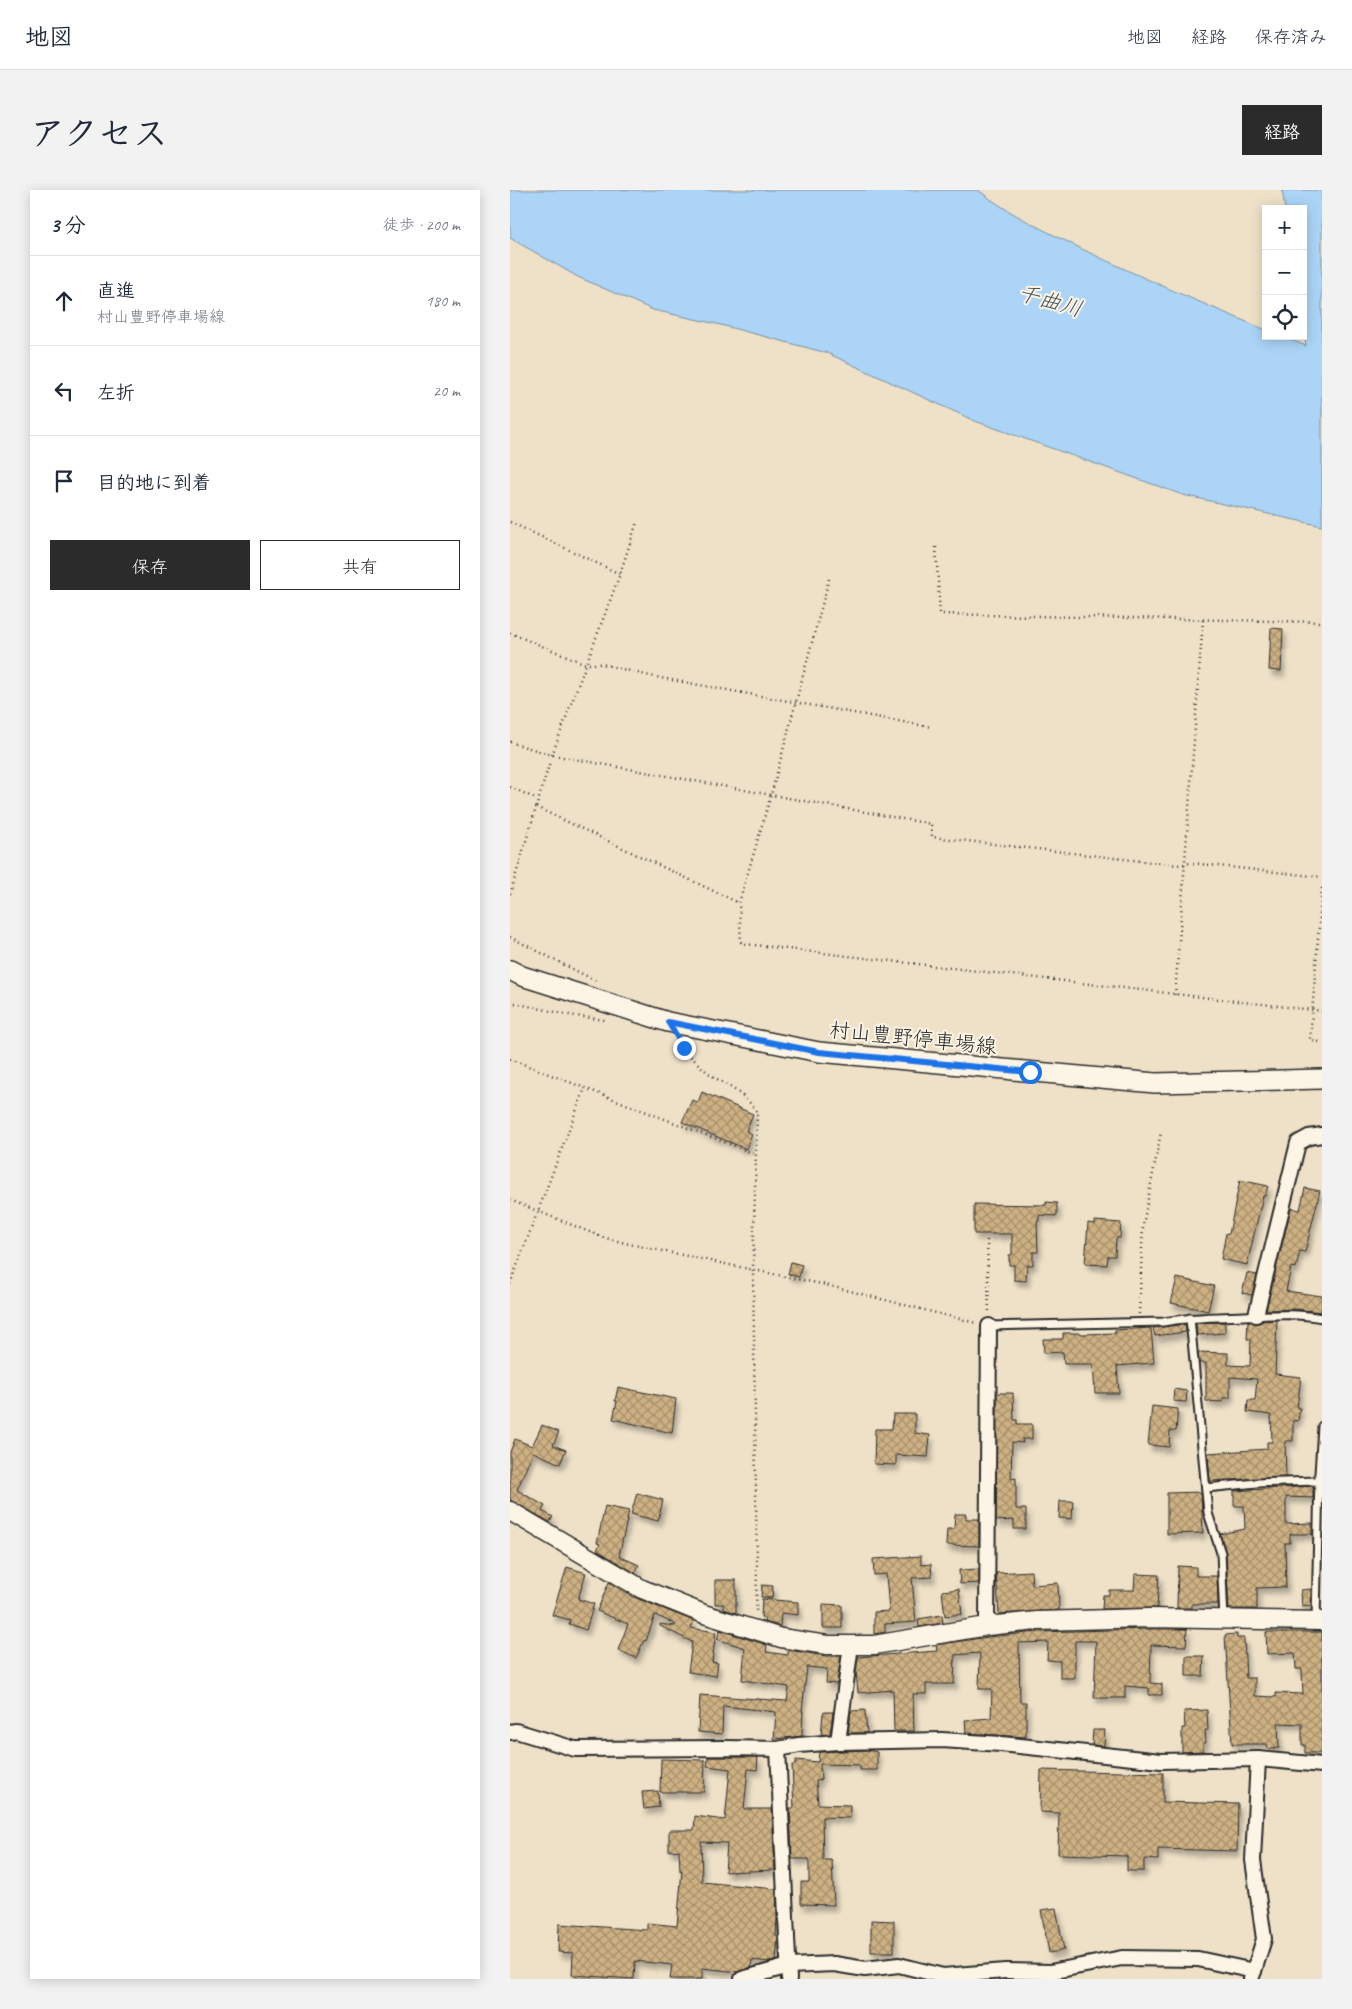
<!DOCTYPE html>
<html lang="ja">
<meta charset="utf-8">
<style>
:root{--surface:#fff;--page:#f2f2f3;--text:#1f2937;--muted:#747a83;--line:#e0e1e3;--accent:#2b2b2b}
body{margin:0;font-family:Caveat,"Klee One",sans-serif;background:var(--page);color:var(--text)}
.controls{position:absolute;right:15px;top:15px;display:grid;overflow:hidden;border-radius:0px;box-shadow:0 2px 12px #0003}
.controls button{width:45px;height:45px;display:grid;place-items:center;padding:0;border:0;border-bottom:1px solid var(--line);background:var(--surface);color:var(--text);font:25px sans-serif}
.stop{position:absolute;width:15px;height:15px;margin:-11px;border:4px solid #1a73e8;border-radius:50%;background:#fff}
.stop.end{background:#1a73e8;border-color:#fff;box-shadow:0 1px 5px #0008}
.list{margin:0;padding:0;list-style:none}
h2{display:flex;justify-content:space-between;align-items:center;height:65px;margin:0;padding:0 20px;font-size:21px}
h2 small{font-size:16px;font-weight:400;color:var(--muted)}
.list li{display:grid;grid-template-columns:32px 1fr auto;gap:15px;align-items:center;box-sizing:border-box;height:90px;padding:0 20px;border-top:1px solid var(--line)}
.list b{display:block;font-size:19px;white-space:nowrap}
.list p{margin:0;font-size:16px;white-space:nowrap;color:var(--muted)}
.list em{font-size:16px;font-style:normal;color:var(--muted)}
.actions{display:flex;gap:10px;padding:15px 20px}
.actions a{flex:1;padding:11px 0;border:1px solid var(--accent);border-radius:0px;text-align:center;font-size:18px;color:var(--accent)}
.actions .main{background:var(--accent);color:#fff}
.icon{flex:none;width:28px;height:28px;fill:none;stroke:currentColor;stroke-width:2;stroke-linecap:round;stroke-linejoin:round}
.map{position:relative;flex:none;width:812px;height:1789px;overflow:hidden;border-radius:0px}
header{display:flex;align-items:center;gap:30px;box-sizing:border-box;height:70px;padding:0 25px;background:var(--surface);border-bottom:1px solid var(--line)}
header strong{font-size:24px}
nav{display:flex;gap:28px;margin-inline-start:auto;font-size:18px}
.intro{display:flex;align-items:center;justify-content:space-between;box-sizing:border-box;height:120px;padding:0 30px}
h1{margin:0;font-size:35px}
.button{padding:12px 22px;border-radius:0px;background:var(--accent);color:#fff;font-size:18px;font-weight:700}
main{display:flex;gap:30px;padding:0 30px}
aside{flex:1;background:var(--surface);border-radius:0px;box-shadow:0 2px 12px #0003}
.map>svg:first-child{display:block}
.water{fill:#abd4f6;stroke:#7890a5}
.building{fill:url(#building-cross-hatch);stroke:#2b2b2b;filter:url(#shadow)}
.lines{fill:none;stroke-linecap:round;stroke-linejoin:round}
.service-casing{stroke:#2b2b2b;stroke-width:11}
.minor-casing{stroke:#2b2b2b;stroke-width:18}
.tertiary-casing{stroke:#2b2b2b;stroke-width:21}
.secondary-casing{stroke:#2b2b2b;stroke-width:22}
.path{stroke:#2b2b2b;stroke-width:2.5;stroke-dasharray:1 4;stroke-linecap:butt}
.service{stroke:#fcf5e5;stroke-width:7}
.minor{stroke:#fcf5e5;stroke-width:14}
.tertiary{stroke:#fcf5e5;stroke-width:18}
.secondary{stroke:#fcf5e5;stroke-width:19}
.route{stroke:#1a73e8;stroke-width:6}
.labels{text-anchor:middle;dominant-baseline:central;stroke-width:4;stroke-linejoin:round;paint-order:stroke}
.street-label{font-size:21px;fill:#2b2b2b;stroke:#fcf5e5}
.water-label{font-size:22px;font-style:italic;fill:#4b555e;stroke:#fcf5e5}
</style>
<header>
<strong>地図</strong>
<nav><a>地図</a><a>経路</a><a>保存済み</a></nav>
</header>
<div class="intro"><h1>アクセス</h1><a class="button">経路</a></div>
<main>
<aside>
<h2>3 分<small>徒歩 · 200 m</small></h2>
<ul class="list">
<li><svg class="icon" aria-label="ahead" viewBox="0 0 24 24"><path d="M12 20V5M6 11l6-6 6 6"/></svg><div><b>直進</b><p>村山豊野停車場線</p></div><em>180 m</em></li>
<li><svg class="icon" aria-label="left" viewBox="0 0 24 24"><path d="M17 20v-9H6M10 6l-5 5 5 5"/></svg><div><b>左折</b></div><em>20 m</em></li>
<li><svg class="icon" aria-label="arrive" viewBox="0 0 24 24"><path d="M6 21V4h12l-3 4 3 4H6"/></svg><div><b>目的地に到着</b></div></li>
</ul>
<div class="actions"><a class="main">保存</a><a>共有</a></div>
</aside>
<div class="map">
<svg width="812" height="1789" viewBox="0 0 812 1789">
<defs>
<pattern id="building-cross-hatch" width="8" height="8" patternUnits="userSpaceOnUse" patternTransform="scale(1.25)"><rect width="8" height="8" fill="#ceb183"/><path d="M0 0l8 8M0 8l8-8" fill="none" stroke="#a7906b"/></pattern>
<filter id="shadow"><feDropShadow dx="3" dy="5.5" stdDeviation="2.5" flood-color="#0004"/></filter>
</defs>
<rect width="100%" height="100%" fill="#eee1c8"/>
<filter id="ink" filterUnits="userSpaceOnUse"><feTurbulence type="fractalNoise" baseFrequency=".02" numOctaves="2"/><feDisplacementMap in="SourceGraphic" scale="10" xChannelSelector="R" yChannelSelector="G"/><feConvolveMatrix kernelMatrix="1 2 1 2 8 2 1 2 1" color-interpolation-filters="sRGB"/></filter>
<g filter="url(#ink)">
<path class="water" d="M0 0H468C500 25 538 42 574 60 634 89 694 114 756 140V146H772L796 156 793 134V19H775L772 0H812V336L673 305 465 231 317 163 207 134 143 120 68 87 0 48Z"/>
<g class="building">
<path d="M761 438 773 439 771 481 759 480Z"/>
<path d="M192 902 243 924 236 941 242 944 236 959 172 932 182 910 188 912Z"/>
<path d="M730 990 758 996 755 1006H753L737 1075 711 1069 716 1043 719 1044Z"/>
<path d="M795 998 810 1001 795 1062 790 1061 786 1078 781 1077 776 1101 812 1106V1122L784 1119 756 1120 781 1018 790 1020Z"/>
<path d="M536 1012 547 1013V1026L529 1025V1031H527L528 1062H523V1075H517L516 1091 504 1090V1075H499V1065H502V1044H464V1014L536 1015Z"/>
<path d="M585 1031 611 1033 610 1048H606L605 1066H598L597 1075 575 1074 578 1033 585 1034Z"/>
<path d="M281 1072 292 1075 289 1087 278 1084Z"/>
<path d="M737 1083 747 1085 742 1105 732 1103Z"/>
<path d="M667 1088 704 1096 698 1121 661 1113Z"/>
<path d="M767 1130 765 1184 791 1187 787 1218H790L788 1231 783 1230V1251H775L776 1287 700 1291 698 1263 757 1259V1252H762L761 1225 737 1222 738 1210H745L747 1189 720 1187V1208H713V1212L696 1211V1173H689L688 1162 718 1163V1175L740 1176 741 1149H737L738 1131 748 1133 753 1131Z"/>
<path d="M715 1132V1143L687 1145 686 1133Z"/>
<path d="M675 1134 676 1142 645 1146 643 1138Z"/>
<path d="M641 1138 644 1173 607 1176 609 1203H585L583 1174H554L553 1162 534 1163 533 1149H553V1143H571V1144L606 1143 605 1140Z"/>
<path d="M108 1197 166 1209 162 1243 103 1229 107 1211H105Z"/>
<path d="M664 1199 677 1201 676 1212 663 1211Z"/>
<path d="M487 1203H503L504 1230H507V1234H522V1249H512L513 1253 502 1252 501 1289 506 1288V1319H516V1339H504V1330L486 1331Z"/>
<path d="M642 1216 668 1219 666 1241H660L659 1257 638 1255Z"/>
<path d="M383 1224H405V1243L420 1245 418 1267 386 1265V1275L364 1274 365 1239H382Z"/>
<path d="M32 1235 49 1242 43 1255 56 1260 50 1274 23 1262 7 1300 35 1316 32 1321 43 1327 40 1332 0 1310V1262L5 1249 22 1256Z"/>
<path d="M803 1296V1308L776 1307V1334L802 1333V1344H780V1353H775L776 1397 747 1398V1419H719L716 1363 710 1344 735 1339 734 1316H724V1301Z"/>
<path d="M691 1302 693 1343 657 1344V1303Z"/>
<path d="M127 1303 153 1310 148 1331 121 1324Z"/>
<path d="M550 1311H563L562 1329 549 1328Z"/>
<path d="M95 1316 119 1321 109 1366 129 1375 125 1383 87 1360 90 1354 87 1353Z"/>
<path d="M445 1324H456V1329H469V1356L436 1355 437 1339H444Z"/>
<path d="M411 1366V1375L421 1374 422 1387 402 1388 406 1432 375 1434V1442L364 1444V1422L379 1421 376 1384 364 1385 363 1369Z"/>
<path d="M668 1376 686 1377V1386H707L708 1414H682V1418H667Z"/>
<path d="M57 1377 76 1383 68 1409 84 1414 76 1440 59 1434 60 1430 42 1425Z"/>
<path d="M469 1379V1393L450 1394 449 1380Z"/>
<path d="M521 1381 522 1395 548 1393 549 1420 489 1424 486 1383Z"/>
<path d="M625 1384 649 1385 647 1418 592 1419 593 1405H599V1400H624Z"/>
<path d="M205 1390H226V1423L214 1419 213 1414H205Z"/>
<path d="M99 1392 121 1406 184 1431 181 1438 206 1442 202 1472 208 1473 206 1486 178 1482 182 1452 150 1436V1434L165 1436V1434L145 1425 136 1451 134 1450 126 1468 108 1460 118 1434 87 1421Z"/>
<path d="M252 1395 263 1396 262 1408 251 1407Z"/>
<path d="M449 1399 452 1424 435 1426 432 1401Z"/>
<path d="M801 1399V1416L792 1417 791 1400Z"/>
<path d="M252 1409 288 1412V1425L271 1423 270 1436 254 1432 255 1428 251 1427Z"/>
<path d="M313 1414 332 1415V1438H313Z"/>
<path d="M432 1425 433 1433 409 1437 408 1429Z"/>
<path d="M639 1439H677L676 1456 641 1455 640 1493 652 1494V1505H639V1498L615 1496V1508H584L586 1451H565V1488H550V1471L537 1470 538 1452 509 1453 510 1512H516V1547L456 1543 455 1530 481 1528 482 1499H469L470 1463 445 1465 444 1494H416V1504H403L404 1541H384L383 1500 348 1503 346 1481 348 1467 427 1461 426 1455 478 1447 528 1442Z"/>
<path d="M210 1440 257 1455 256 1462 278 1465V1460L316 1466H331L327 1494 316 1493 317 1479 297 1477 292 1521H293L292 1546 264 1549 266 1522 213 1516 212 1544 188 1542 190 1505 277 1511 279 1497 232 1490 235 1458 207 1449Z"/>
<path d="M756 1442H812V1563H795V1555H792V1534L768 1533 769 1558 758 1559 757 1554H722L715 1445 727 1444V1448H734L736 1488H745V1506L766 1507V1503L793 1504 792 1479H786L785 1463 757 1464Z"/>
<path d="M676 1466H694L693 1486H676Z"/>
<path d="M355 1520 357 1543H338L341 1521Z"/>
<path d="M697 1520 698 1540H695L696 1553H693V1561L672 1562V1538H675L674 1521Z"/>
<path d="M315 1522H323L320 1544 311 1545 313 1523Z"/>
<path d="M583 1540H595L594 1556 582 1555Z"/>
<path d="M358 1560 367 1562V1580H350V1575L310 1574 311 1590 306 1591 308 1614 340 1615V1628L312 1627 313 1670H322L324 1715 291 1714V1692H299V1669H282L280 1618H284L282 1575 286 1574V1570L308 1572 309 1562Z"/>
<path d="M198 1567H248L247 1580 238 1579 234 1619H262L265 1680 215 1682 217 1653 191 1652 192 1692 266 1699 267 1727 266 1746 268 1747 266 1771 260 1772 242 1770 241 1777 228 1782 192 1778V1789H160L162 1775 125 1771 124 1789 62 1785 63 1763 48 1762 49 1734 137 1740V1733L167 1736 172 1680 170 1681 169 1660 159 1661V1640H184L185 1626 215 1630 220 1579 197 1576Z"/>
<path d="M151 1569 195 1570 194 1602H150Z"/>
<path d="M531 1580 653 1583V1612L728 1614 727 1661 648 1659V1670L634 1669V1681H617V1666L548 1664 549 1623 530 1622Z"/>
<path d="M148 1601 149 1617 134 1619 132 1602Z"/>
<path d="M546 1718 554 1760 539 1763 531 1720Z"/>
<path d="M361 1730 384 1731V1762H361Z"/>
</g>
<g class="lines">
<g class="service-casing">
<g id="service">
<path d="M680 1128 698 1323 711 1363 714 1430"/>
<path d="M479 1136 653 1132C680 1127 707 1127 734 1126 761 1125 786 1123 812 1128"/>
<path d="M696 1298 747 1293 808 1291"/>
<path d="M806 1431 809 1284 812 1236"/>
</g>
</g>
<g class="minor-casing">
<g id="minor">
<path d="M746 1125 788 953 799 947 812 945"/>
<path d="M477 1436 479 1136"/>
<path d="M0 1542 6 1541 65 1559 215 1558 268 1559 289 1555 328 1552 432 1550 491 1554 651 1571 748 1569 812 1575"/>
<path d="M328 1552 341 1455"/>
<path d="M268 1559 279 1789"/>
<path d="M744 1781 754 1749 743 1670 748 1569"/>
<path d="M232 1789 279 1776 324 1774 355 1779 389 1775 433 1786 495 1781 540 1782 612 1768 688 1769 744 1781 741 1789"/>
</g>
</g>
<g class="tertiary-casing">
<path id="tertiary" d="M0 1321 132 1399 194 1424 271 1448 317 1455H364L477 1436 527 1431 639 1428 812 1431"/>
</g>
<g class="secondary-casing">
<path id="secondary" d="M0 780 12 786 158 832 309 862 645 893 812 889"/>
</g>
<g class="path">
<path d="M0 332 110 384"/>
<path d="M426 357 430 424 812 432"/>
<path d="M319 389 261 605 229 713 231 752 235 754 812 821"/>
<path d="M0 443 76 474H92L140 486 421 537"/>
<path d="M0 552 42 565 421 634 422 647 667 675 681 673 812 687"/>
<path d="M0 597 27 609"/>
<path d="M26 617 229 713"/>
<path d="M812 698 800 849 812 853"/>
<path d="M0 704 42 565 110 384 127 332"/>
<path d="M0 747 88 792"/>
<path d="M665 805 693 430"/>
<path d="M0 812 59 825 95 830"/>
<path d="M169 850C177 864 191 878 204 887 221 898 236 905 247 922L243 1079 247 1376 246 1424"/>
<path d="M0 869 245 964"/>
<path d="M0 1010 92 1047 119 1054 316 1095 466 1133"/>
<path d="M477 1050 479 1123"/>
<path d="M0 1094 75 898"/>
<path d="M629 1124 633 1035 651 942"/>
</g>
<use href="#service" class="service"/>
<use href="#minor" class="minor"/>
<use href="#tertiary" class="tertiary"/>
<use href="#secondary" class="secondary"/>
</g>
</g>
<g class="lines" filter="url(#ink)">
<path class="route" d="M174 858 158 832 309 862 520 882"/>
</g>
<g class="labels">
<g class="street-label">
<text transform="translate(403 848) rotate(6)">村山豊野停車場線</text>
</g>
<g class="water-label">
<text transform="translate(540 111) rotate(16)">千曲川</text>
</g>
</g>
</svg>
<div class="controls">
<button>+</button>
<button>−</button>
<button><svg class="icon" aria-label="locate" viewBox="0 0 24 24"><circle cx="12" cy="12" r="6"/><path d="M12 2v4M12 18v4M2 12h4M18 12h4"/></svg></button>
</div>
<div class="stop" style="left:520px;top:882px"></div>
<div class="stop end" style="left:174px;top:858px"></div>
</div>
</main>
